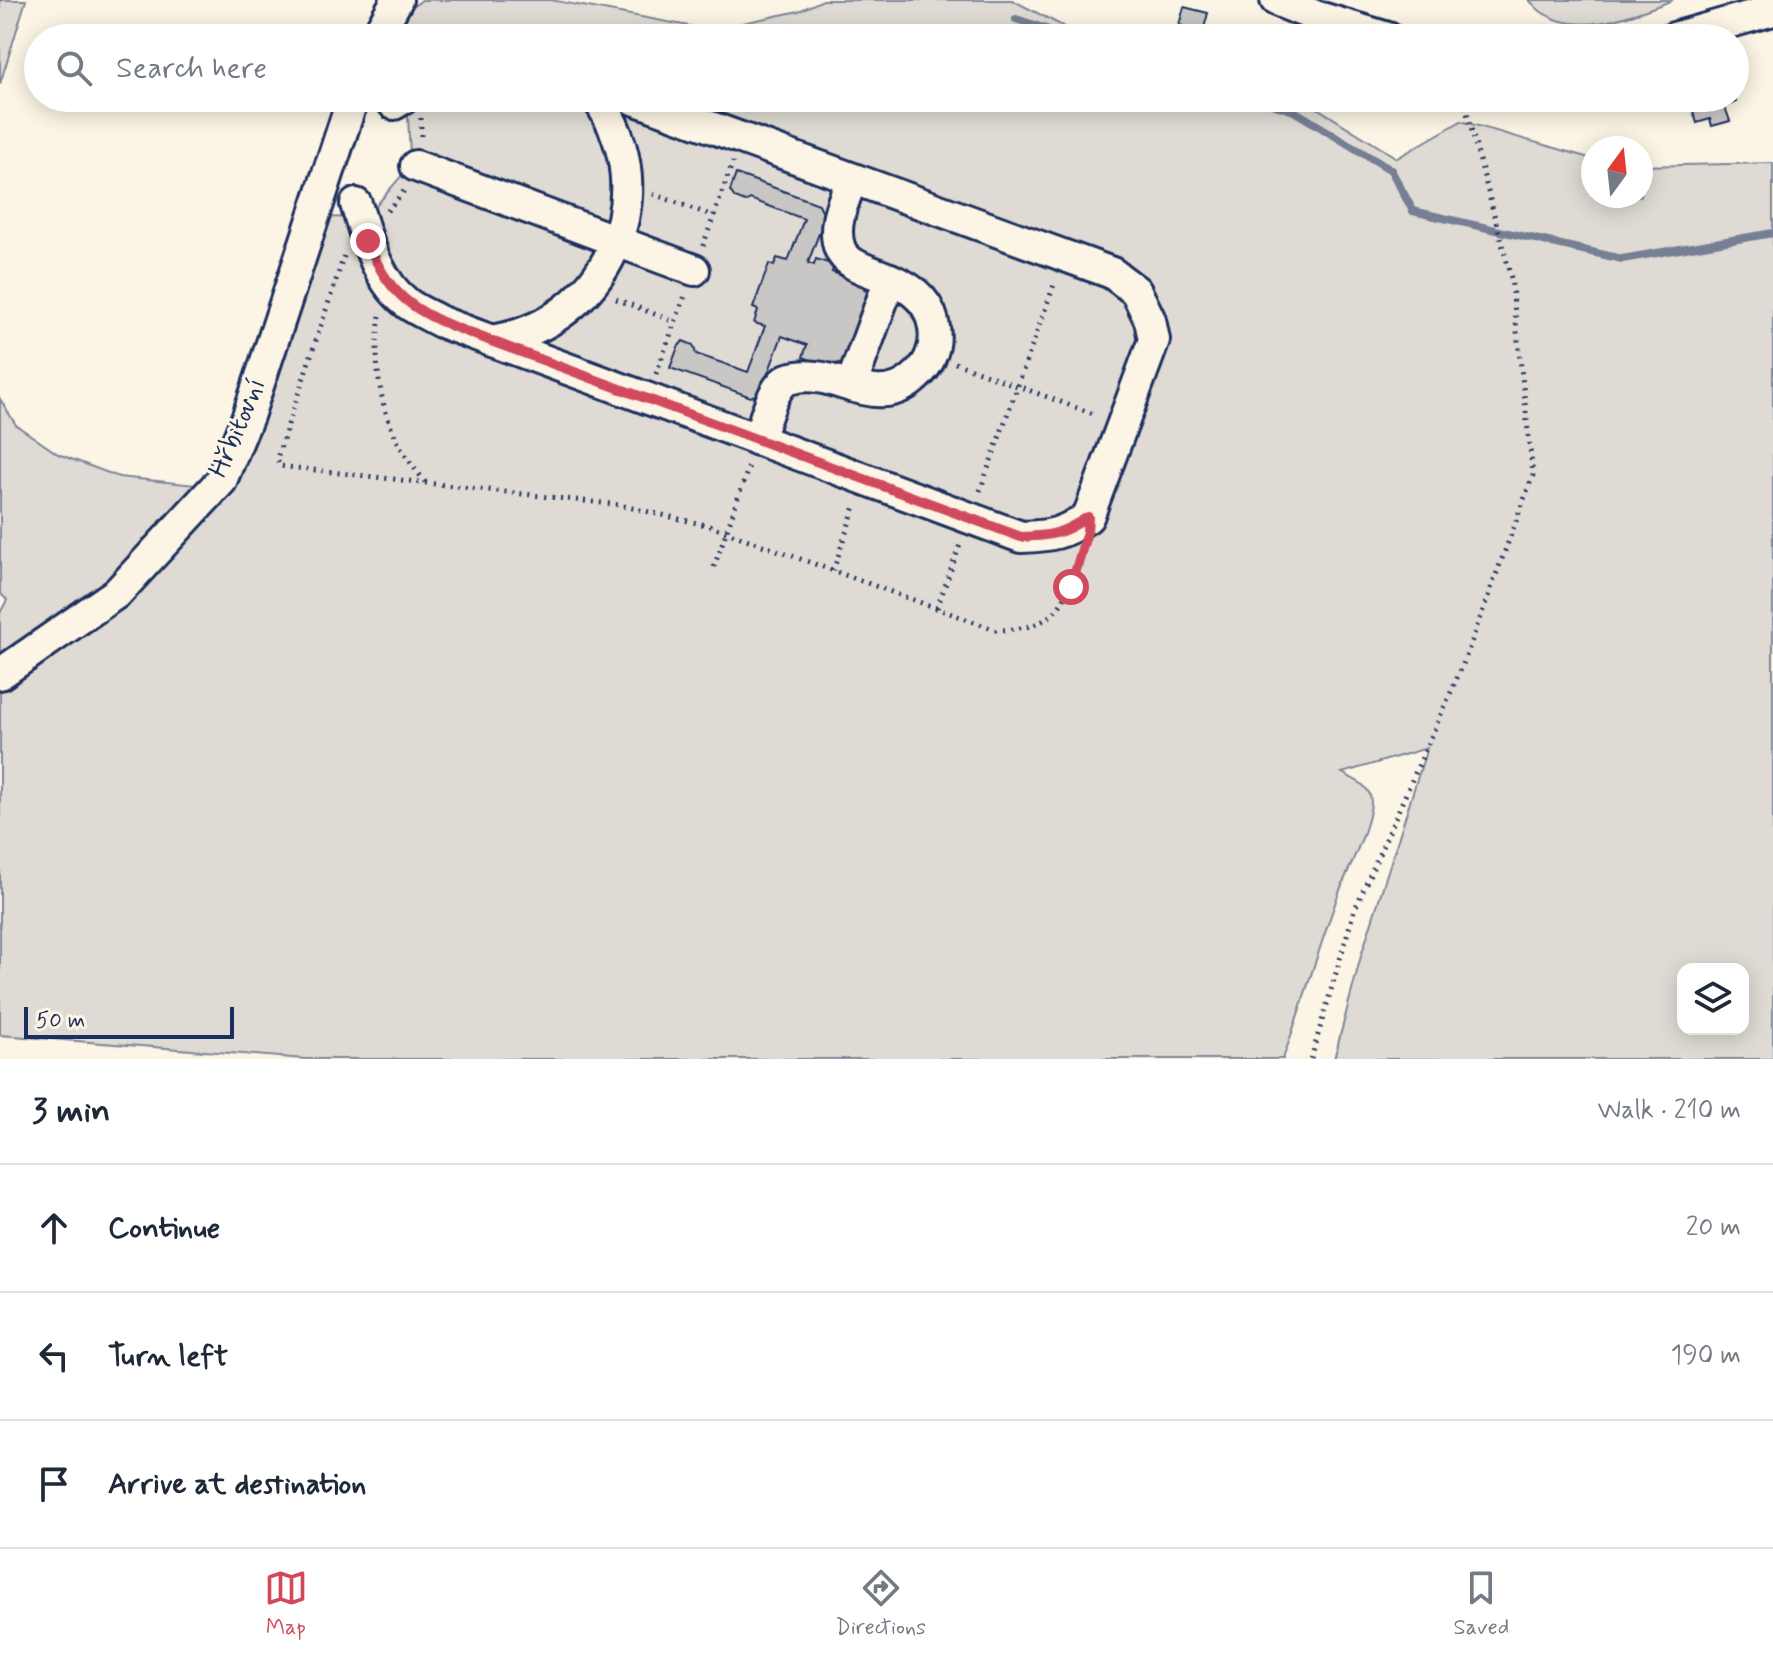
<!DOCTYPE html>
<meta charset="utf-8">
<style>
:root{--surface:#fff;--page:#f2f2f3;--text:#1f2937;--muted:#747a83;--line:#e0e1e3;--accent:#d1495b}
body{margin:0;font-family:Mynerve,sans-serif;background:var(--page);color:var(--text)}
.controls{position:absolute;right:24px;bottom:24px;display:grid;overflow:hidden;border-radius:16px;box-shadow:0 4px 20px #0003}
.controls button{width:72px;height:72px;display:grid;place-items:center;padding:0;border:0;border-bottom:2px solid var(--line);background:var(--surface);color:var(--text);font:40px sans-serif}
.compass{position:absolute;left:1581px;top:136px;width:72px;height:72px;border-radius:50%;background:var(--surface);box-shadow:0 4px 20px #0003;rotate:15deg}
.scale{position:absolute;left:24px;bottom:20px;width:210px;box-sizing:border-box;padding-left:8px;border:4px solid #1b2f5e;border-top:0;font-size:22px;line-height:28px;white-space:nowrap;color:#1b2f5e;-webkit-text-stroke:6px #fcf5e5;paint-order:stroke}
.stop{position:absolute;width:24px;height:24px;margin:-18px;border:6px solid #d1495b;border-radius:50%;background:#fff}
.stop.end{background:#d1495b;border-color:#fff;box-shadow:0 2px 8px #0008}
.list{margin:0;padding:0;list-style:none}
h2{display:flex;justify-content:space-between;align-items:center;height:104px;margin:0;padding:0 32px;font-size:34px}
h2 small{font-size:26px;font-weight:400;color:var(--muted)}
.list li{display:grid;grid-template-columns:52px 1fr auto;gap:24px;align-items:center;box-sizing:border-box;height:128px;padding:0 32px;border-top:2px solid var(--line)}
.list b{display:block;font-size:30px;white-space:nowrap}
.list em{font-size:26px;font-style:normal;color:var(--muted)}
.icon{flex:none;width:44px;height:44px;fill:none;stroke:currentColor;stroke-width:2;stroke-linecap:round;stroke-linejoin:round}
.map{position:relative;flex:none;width:1773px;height:1059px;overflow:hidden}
.search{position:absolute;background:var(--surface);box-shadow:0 4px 20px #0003;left:24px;right:24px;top:24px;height:88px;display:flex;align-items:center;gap:20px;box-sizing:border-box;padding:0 28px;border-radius:44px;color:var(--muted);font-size:30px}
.sheet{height:488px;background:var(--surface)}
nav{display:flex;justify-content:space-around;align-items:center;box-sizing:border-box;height:112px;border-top:2px solid var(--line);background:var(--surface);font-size:22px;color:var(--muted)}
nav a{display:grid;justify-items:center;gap:4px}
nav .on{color:var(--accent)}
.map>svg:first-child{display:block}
.green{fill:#dfdbd4;stroke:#7d8599;stroke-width:2;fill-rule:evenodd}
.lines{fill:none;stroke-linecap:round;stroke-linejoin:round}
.stream{stroke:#767f94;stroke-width:8}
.building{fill:#c8c7c6;stroke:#1b2f5e;stroke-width:2}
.minor-casing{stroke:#1b2f5e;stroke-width:36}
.path{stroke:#1b2f5e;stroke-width:5;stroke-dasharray:2 6;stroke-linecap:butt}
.minor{stroke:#fcf5e5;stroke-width:30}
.route{stroke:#d1495b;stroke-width:10}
.labels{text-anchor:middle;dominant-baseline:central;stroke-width:6;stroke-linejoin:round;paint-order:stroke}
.street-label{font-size:28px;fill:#1b2f5e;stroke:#fcf5e5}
</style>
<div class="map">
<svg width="1773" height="1059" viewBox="0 0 1773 1059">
<rect width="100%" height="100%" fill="#fcf5e5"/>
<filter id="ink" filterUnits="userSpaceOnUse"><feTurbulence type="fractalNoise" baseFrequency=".0125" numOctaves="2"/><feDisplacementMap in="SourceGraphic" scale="16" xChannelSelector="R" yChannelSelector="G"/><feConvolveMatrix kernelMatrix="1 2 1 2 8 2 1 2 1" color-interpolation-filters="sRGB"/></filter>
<g filter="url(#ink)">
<g class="green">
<path d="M0 0H26L0 84Z"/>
<path d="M422 0H551L710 30 799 11 823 0H1012L1086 38H389L407 11Z"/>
<path d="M1529 0H1673C1635 14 1582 38 1543 13 1538 10 1533 4 1529 0Z"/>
<path d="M407 98H1301L1397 158 1461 121 1593 159V196H1641V166L1773 163V1059H1334L1361 956 1427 748 1342 773C1354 780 1371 785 1371 802 1370 828 1348 869 1338 895 1319 949 1302 1004 1283 1059H305L0 1035V613L7 600 0 593V399L16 425 58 454 119 477 233 489 330 217 355 218 369 214 403 174 410 154ZM1683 969H1743V1029H1683Z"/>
</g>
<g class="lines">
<g class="stream">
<path d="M1016 19 1073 38"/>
<path d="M1253 98 1294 111 1391 170 1413 211 1622 259 1773 233"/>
</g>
</g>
<g class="building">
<path d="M1184 7 1208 13 1203 32 1179 25Z"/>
<path d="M1683 98H1735L1736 102 1725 107 1730 121 1712 126 1710 119 1697 123 1692 108 1686 109Z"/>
<path d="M736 174 819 204 825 217 808 263 814 265 816 259 834 265 832 272 866 284 864 290 876 294 849 368 838 363 835 369 803 357 807 345 782 336 761 392 751 397 670 368 678 347 683 341 693 345 696 354 748 372 765 326 754 323 758 310 753 308 769 264 774 266 777 258 788 261 804 219 750 199 745 202 735 198 730 191Z"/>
</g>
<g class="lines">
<g class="minor-casing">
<g id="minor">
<path d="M1276 0 1315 16 1388 38"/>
<path d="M376 38 397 0"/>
<path d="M1674 38 1773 10"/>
<path d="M394 104 404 98"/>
<path d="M416 166 694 270"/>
<path d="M356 204C367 239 377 281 408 304 418 311 430 316 441 322L1021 537C1051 536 1063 534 1088 517L1154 340 1150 320 1136 291 1112 273 631 98"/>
<path d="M491 341C606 324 666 195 597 98"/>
<path d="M851 386 890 279"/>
<path d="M758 440C764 424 771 390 786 380 789 378 794 378 797 377 837 370 875 411 913 379 921 372 928 365 931 355 937 341 935 326 930 313 912 271 851 278 840 249 831 226 844 200 852 179"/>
<path d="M0 674 118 592 221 481 248 416 353 98"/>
</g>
</g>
<g class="path">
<path d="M421 118V140"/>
<path d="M653 194 713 216"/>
<path d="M387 211 404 191"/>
<path d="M703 246 733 162"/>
<path d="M344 256 277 458 279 466 619 505 710 526 996 630C1057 629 1064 607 1081 553"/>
<path d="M616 299 675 322"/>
<path d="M380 316C372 362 380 416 406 456 412 465 419 474 425 482"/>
<path d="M955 363 1096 415"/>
<path d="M656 374 686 293"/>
<path d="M980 491 1055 282"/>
<path d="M714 567 749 466"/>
<path d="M833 571 856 503"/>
<path d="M937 608 961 542"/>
<path d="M1311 1059 1354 911 1462 667 1533 475 1511 278 1463 98"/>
</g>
<use href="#minor" class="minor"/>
</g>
</g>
<g class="lines" filter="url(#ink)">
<path class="route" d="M368 241C390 307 431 318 491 341L1021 537C1051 536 1062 534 1088 517L1087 532 1071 587"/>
</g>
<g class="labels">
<g class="street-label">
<text transform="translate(238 428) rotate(-67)">Hřbitovní</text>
</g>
</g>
</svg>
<div class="controls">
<button><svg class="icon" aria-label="layers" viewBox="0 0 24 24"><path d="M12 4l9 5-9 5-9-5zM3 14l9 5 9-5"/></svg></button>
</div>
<svg class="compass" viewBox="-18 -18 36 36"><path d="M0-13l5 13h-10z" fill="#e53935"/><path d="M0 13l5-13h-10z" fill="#747a83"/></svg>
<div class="scale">50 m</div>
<div class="stop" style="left:1071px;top:587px"></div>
<div class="stop end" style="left:368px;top:241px"></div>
<div class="search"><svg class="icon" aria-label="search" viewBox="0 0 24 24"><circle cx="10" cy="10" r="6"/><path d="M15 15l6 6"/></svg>Search here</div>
</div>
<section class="sheet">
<h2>3 min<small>Walk · 210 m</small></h2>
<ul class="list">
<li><svg class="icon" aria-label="ahead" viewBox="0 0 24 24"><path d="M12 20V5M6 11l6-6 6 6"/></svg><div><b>Continue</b></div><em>20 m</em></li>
<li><svg class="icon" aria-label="left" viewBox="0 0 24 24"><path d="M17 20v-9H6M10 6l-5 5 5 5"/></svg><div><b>Turn left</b></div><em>190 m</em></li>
<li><svg class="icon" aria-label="arrive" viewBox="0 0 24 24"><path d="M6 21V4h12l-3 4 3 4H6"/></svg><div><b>Arrive at destination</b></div></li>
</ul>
</section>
<nav>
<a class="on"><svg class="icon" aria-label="map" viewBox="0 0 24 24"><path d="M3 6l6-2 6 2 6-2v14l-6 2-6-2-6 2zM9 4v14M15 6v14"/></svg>Map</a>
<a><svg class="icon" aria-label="directions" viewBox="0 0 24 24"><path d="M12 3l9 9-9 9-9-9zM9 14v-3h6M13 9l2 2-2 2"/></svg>Directions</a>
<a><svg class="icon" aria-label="saved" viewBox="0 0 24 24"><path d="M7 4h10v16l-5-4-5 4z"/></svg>Saved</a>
</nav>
